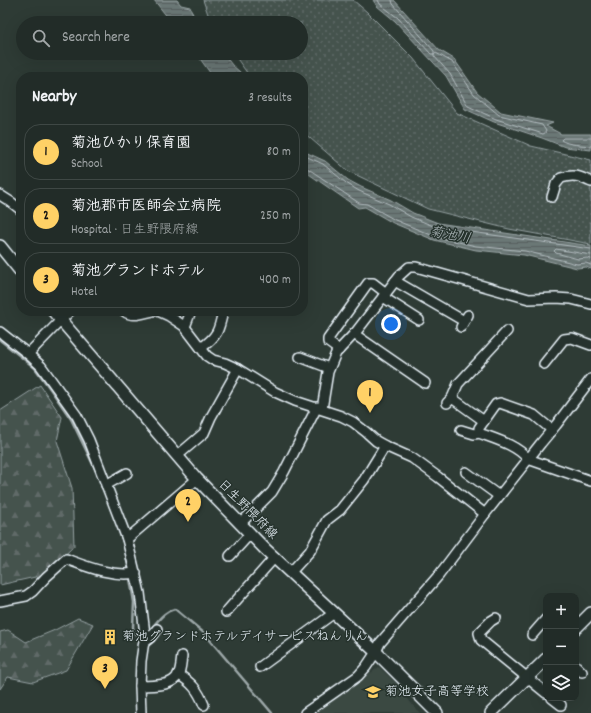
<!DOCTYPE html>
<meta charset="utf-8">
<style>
:root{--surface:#222c28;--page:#2a3430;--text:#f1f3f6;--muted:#a2a7a8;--line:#3f4845;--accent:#ffd166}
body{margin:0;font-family:Dekko,"Klee One",sans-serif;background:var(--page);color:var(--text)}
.controls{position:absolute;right:12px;bottom:12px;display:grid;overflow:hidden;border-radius:8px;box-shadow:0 4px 16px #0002}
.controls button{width:36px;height:36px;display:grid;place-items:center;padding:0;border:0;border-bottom:1px solid var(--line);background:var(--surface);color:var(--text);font:20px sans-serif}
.you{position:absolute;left:391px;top:324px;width:14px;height:14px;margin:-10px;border:3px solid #fff;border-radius:50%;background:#1a73e8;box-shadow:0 0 0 6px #1a73e833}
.badge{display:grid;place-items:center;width:26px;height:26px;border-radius:50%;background:var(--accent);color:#111;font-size:13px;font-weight:700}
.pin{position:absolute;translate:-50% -33px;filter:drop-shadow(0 1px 2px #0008)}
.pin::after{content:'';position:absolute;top:21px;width:14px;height:12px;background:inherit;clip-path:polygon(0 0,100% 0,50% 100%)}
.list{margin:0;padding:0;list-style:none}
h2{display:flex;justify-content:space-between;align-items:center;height:52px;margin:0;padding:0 16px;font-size:17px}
h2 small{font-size:13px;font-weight:400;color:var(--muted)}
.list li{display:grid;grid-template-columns:26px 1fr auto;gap:12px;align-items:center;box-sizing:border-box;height:56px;margin:0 8px 8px;padding:0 8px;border:1px solid var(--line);border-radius:16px}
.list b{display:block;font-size:15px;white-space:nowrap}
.list p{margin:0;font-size:13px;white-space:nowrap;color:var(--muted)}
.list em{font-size:13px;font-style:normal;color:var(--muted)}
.icon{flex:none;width:22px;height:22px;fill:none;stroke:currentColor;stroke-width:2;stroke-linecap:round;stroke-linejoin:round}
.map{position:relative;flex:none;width:591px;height:713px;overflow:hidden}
.search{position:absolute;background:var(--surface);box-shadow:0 4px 16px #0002;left:16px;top:16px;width:292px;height:44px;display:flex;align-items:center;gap:10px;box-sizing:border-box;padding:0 14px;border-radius:22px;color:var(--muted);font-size:15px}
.panel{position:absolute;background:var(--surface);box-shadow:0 4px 16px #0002;left:16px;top:72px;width:292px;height:244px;border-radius:16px}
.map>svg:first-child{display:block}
.built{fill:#3b4843}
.grass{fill:url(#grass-dots);stroke:#96a2a3}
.forest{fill:url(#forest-firs);stroke:#96a2a3}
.water{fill:url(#water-rules);stroke:#9da8a9}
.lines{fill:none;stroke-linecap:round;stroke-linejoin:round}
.shore{stroke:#b6c0c4;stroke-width:1}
.stream{stroke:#9da8a9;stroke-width:2.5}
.minor-casing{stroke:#e8f1f8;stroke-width:12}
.major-casing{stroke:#e8f1f8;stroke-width:14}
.minor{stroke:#26332d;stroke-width:9}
.major{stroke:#26332d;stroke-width:11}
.labels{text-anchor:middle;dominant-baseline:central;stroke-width:3;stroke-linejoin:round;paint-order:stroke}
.street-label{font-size:13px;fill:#e8f1f8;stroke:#26332d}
.poi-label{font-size:13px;fill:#e8f1f8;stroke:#26332d;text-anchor:start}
.water-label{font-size:14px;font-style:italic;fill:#b0babd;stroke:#26332d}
</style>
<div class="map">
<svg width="591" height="713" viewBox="0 0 591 713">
<defs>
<pattern id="grass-dots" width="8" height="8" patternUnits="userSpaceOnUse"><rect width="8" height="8" fill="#45524e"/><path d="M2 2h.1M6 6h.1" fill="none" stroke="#606b68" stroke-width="1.8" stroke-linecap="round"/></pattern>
<pattern id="forest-firs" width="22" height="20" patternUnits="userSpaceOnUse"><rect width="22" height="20" fill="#45524e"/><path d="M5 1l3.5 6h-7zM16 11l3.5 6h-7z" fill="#606b68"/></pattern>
<pattern id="water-rules" width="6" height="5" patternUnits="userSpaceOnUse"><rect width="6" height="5" fill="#6b7775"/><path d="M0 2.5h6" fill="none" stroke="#586060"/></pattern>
</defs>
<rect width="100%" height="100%" fill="#2e3b35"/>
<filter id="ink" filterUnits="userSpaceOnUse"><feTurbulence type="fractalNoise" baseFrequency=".025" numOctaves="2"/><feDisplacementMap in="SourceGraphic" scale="8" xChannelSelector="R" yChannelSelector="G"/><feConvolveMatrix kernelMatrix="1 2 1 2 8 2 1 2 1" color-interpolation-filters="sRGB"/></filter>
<g filter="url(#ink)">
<path class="built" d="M379 667 394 681 415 708 420 713H313Z"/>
<path class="grass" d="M203 0H353L367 12 413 58 457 113 531 146 591 160V244L509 229 428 209 348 171 303 132V77H250L233 53H301V23H212L210 20Z"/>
<g class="forest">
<path d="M40 385 62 417 57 441 72 488 74 546 44 575 0 585V411Z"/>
<path d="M78 618 93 624 66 670 33 682 8 677 0 689V632L8 630 26 642 55 630Z"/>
</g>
<g class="water">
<path d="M154 0H177L181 5 190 7 194 17 199 23H172Z"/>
<path d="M373 0H394L439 50 454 59 477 92 501 112 553 123 546 126 561 134H591V150L565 147 542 138 494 122 465 109 446 76 395 21 377 6Z"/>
<path d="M196 53H223L232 65 240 72V77H213Z"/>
<path d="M303 151 325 161 348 180 361 187 391 200 413 213 438 223 591 246V269L586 267 577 268 524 255 476 250 434 240 393 223 365 207 358 208 303 170Z"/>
</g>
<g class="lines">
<g class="shore">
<path d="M378 0 380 4 398 18 431 54H434V56L450 74 468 106 496 119 543 134 545 133 546 131 542 125 499 115 474 94 452 62 436 53 434 54V51L393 4 392 0"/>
<path d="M591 138H563L561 140C567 145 583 145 591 146"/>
<path d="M303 155 323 164 346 183 359 191 389 204 411 217 436 227 591 249"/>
<path d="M303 167 307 168 359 203 367 204 395 220 436 237 476 246 525 251 577 264 586 263 591 265"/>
<path d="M591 255 556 249 554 251 556 253 578 259 587 258 591 259"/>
</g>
<g class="stream">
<path d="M0 340 35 368 51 390 71 419 100 479"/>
<path d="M120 534 124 543 134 602 133 627 134 633 140 636"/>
<path d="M152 628C158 620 165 611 175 609L204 633 272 713"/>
</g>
<g class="minor-casing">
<g id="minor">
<path d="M0 195 11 202 21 210"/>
<path d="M552 197 556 184 561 178C574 174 579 176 591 182"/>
<path d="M395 281 464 321"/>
<path d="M383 297 419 320"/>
<path d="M124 311C132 318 143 313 153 311"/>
<path d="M158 311 169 316 184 326 207 356 213 360 225 363 238 369 275 392 295 401 341 416 353 422 366 432 376 441 385 446 412 458 438 477 485 514"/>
<path d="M185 327 191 311"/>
<path d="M461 327 468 315"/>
<path d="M0 332 28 354 41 366 77 416 89 440 127 539 140 593 145 634 141 661 140 686 141 713"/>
<path d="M354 334 425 383"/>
<path d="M201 348C218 336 219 330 223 311"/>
<path d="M339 350 328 342V339L368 283H373L386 293"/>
<path d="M28 354 70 311"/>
<path d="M300 357 329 368"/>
<path d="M544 364 564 339 572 338 591 345"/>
<path d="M452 398 484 421"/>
<path d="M447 403 452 398 458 384 507 331"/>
<path d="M322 409 328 372 336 353 356 332 399 276 409 267H416L529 299 556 298 571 299 591 304"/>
<path d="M461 430 474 434 479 433"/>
<path d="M552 430 534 415 500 403 496 404 479 428V433C495 439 517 445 528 459L591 481"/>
<path d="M177 456 204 433 211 417 238 369"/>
<path d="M466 472 499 496"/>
<path d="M106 485 127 473"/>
<path d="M240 524 272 492 284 472 317 407"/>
<path d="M127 539 197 479"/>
<path d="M230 556 250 534"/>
<path d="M291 572 310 551 327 520 340 510 364 480 385 446"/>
<path d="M0 601 26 596 33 591 46 577 66 559C88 567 112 577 136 573"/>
<path d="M226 612 275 557"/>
<path d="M496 618 491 621 479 633 481 640 546 693"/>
<path d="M532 635 546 619"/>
<path d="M144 643 150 638 157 629"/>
<path d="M576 666 582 672"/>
<path d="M260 667 334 613"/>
<path d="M178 674C192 683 198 690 204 705"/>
<path d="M140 686C152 685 172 687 178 675 181 670 181 662 182 656"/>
<path d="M552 698 561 705"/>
<path d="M305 713 358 676 366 667 376 652 380 643 439 575 485 514 541 443 556 425 591 379"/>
</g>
</g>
<g class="major-casing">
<g id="major">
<path d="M0 246 21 272"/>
<path d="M53 311 197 479 265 549 376 652 437 713"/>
<path d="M576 628 591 613"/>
<path d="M491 713 546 659"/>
</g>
</g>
<use href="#minor" class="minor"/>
<use href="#major" class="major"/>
</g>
</g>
<defs>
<g id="building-bare" transform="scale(1.2)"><path d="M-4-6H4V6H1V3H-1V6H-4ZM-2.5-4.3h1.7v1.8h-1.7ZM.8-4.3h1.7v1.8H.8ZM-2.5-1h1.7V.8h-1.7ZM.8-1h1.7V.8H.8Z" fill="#ffd166" stroke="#26332d" stroke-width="2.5" paint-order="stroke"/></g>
<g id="school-bare" transform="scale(1.2)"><path d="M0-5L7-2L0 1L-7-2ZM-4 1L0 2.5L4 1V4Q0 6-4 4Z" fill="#ffd166" stroke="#26332d" stroke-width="2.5" paint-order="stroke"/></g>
</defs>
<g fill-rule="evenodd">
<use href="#building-bare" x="110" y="637"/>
<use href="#school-bare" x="373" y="692"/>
</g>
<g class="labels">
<g class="street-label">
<text transform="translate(247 510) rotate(45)">日生野隈府線</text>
</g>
<g class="poi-label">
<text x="122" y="637">菊池グランドホテルデイサービスねんりん</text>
<text x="385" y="692">菊池女子高等学校</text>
</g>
<g class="water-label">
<text transform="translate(450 236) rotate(10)">菊池川</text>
</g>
</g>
</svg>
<div class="controls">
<button>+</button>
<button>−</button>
<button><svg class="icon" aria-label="layers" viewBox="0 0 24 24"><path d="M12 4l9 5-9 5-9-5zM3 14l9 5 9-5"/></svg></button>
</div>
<div class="you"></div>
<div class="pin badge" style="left:370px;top:413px">1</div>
<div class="pin badge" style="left:188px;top:522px">2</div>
<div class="pin badge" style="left:105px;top:689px">3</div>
<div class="search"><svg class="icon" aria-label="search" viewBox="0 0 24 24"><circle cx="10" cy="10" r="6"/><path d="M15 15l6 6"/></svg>Search here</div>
<section class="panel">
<h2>Nearby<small>3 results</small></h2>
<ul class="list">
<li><span class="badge">1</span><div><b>菊池ひかり保育園</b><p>School</p></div><em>80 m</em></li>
<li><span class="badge">2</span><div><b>菊池郡市医師会立病院</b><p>Hospital · 日生野隈府線</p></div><em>250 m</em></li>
<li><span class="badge">3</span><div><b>菊池グランドホテル</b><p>Hotel</p></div><em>400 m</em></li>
</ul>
</section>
</div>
